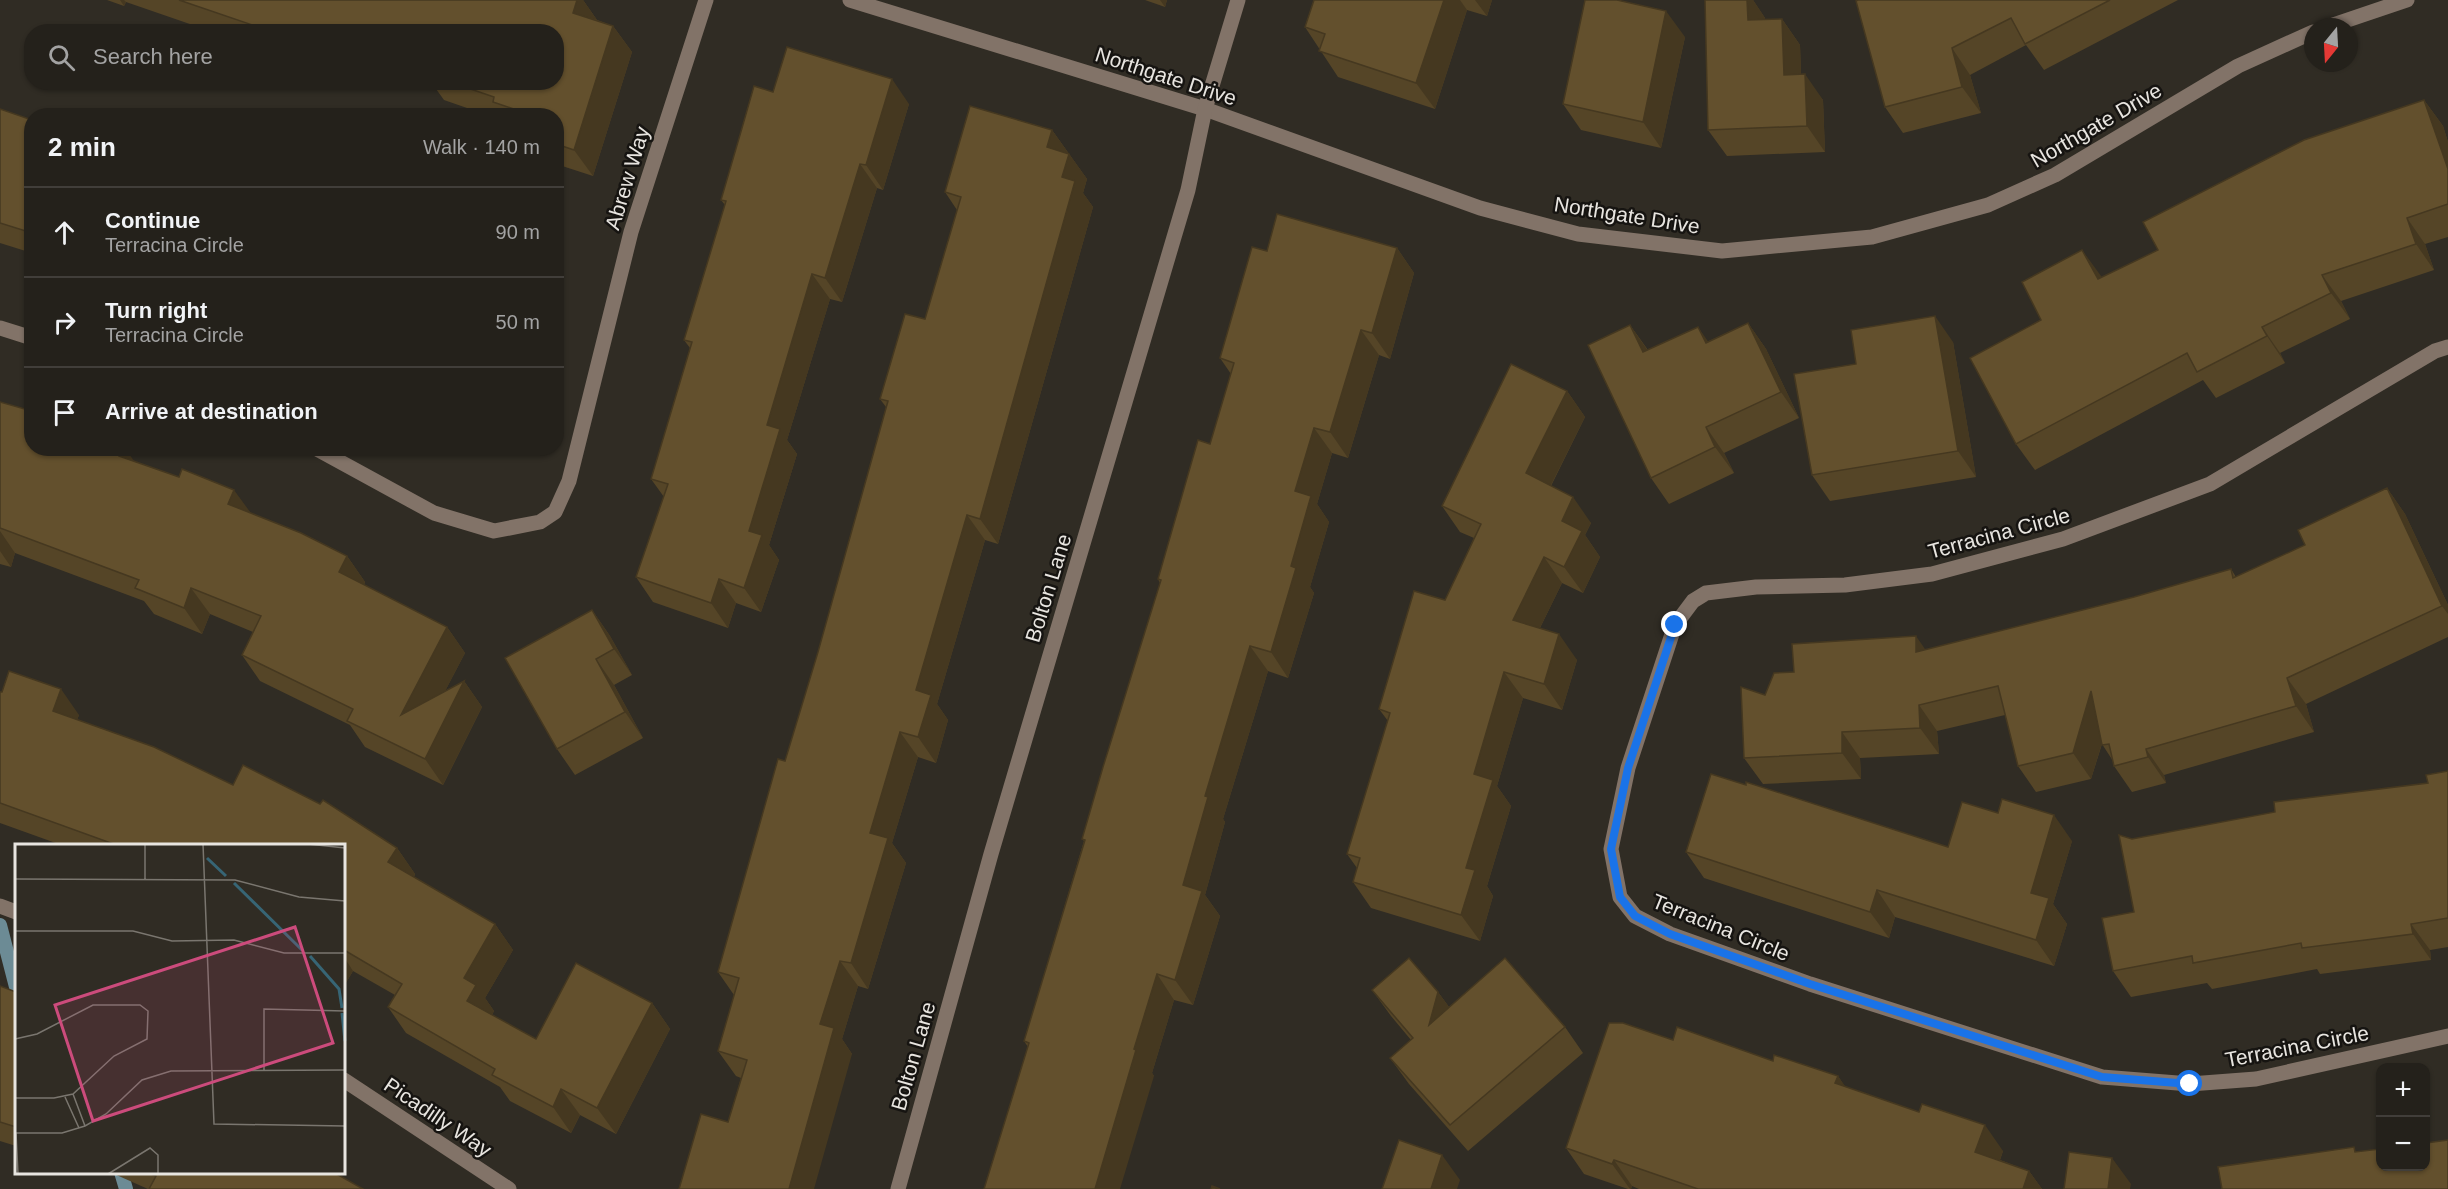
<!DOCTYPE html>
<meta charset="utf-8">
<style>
:root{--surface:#24211b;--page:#302e28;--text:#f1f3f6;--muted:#a3a3a3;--line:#413e3a}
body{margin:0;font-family:Arial,sans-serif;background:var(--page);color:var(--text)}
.controls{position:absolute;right:18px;bottom:18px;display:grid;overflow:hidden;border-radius:12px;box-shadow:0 2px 4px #0004}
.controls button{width:54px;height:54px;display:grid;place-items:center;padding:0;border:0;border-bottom:2px solid var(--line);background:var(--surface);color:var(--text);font:30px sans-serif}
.compass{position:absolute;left:2304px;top:18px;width:54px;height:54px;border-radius:50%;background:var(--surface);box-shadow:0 2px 4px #0004;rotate:198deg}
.stop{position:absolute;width:18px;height:18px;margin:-14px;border:4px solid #1a73e8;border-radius:50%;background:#fff}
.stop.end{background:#1a73e8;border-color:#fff;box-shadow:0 2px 6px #0008}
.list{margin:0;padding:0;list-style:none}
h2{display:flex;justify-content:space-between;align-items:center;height:78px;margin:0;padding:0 24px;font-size:26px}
h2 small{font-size:20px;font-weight:400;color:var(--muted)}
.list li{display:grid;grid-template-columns:39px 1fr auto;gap:18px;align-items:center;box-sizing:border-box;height:90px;padding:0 24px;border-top:2px solid var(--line)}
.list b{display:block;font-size:22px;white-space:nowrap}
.list p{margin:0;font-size:20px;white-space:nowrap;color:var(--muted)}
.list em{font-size:20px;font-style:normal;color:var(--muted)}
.icon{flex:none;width:33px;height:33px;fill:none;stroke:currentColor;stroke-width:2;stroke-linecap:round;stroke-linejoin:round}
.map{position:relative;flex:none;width:2448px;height:1189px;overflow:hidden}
.search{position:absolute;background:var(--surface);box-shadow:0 2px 4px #0004;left:24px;top:24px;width:540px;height:66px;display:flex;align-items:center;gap:15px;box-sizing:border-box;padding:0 21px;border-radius:24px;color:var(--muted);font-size:22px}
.panel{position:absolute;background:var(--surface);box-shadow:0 2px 4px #0004;left:24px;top:108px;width:540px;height:348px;border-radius:24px}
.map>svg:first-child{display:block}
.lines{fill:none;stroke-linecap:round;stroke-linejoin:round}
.stream{stroke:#6c8b95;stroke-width:14}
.minor{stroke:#827368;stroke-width:15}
.wall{fill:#554527}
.shaded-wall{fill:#453820}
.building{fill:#63502d;stroke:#453820;stroke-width:1.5}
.route{stroke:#1a73e8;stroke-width:8}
.labels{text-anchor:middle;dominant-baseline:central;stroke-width:5;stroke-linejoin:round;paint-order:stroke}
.street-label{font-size:21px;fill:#e8e5e0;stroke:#161411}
.inset-river{fill:none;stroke:#376575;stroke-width:3}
.inset-road{fill:none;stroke:#7a766f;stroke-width:1.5}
.view{fill:#cc4b7c;fill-opacity:0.15;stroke:#cc4b7c;stroke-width:3}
.inset-edge{fill:none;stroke:#e8e5e0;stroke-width:3}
</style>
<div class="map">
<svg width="2448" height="1189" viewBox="0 0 2448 1189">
<rect width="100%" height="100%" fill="#302c24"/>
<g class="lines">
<g class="stream">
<path d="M0 925 16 987"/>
<path d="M121 1172 126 1189"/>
</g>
<g class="minor">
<path d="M850 0 1205 109 1480 208 1578 234 1722 251 1872 237 1988 205 2055 175 2238 66 2313 32"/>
<path d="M2327 27 2407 0"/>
<path d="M0 328 32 338"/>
<path d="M2448 347 2435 351 2210 484 2063 539 1932 574 1845 585 1756 587 1706 593 1693 601 1675 625 1628 768 1611 849 1620 897 1635 916 1670 934 1810 984 2102 1077 2190 1084 2256 1079 2448 1036"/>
<path d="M315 448 434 513 494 531 540 522 555 512 569 481 631 232 706 0"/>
<path d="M0 906 16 912"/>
<path d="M344 1080 509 1189"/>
<path d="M898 1189 991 854 1188 190 1205 109 1238 0"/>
</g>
</g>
<g class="wall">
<path d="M107 0H583L597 20 613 26 632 52 593 176 556 164V116H490L444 100 431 82H556V32H213L126 2 124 6Z"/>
<path d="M1145 0H1167L1165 7Z"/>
<path d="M1314 0H1492L1487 16 1467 10 1435 109 1338 77 1305 27Z"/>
<path d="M1705 0H1753L1765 18V19H1782L1800 45 1801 74 1823 100 1825 152 1727 156 1708 130Z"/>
<path d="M1858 0H2178L2044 70 2026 45 1970 75 1981 113 1903 133 1885 107Z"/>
<path d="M1685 37 1661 148 1581 130 1563 104Z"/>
<path d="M773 92 909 104 883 190 877 188 842 302 830 299 787 440 797 454 769 545 779 560 761 612 736 603 728 628 653 602 636 577 664 497 651 479 690 348 684 340 725 205 721 200Z"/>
<path d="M2424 100 2443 126 2448 142V237L2425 244 2434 270 2341 301 2350 319 2280 353 2285 363 2216 398 2203 380 2035 470 2016 444 2041 320 2102 278 2158 250Z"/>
<path d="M0 109 32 120V253L0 243Z"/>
<path d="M1052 130 1087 179 1083 193 1093 207 998 544 985 540 937 704 948 720 936 763 918 757 892 843 906 863 868 989 858 986 842 1039 852 1054 728 1122 741 1078 736 1076 718 1051 734 995 718 972 785 761 818 652 886 407 880 399 925 319 957 210 945 192Z"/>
<path d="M1397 248 1414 273 1390 359 1379 355 1348 458 1332 453 1317 504 1329 522 1310 587 1314 593 1288 678 1268 671 1223 819 1225 822 1205 895 1220 916 1193 1005 1174 1000 1152 1073 1154 1076 1028 1047 1024 1041 1084 841 1082 839 1160 583 1158 579 1210 444 1231 374 1220 358 1267 251Z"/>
<path d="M1748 323 1766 349 1799 418 1724 453 1734 473 1669 504 1651 478 1630 325 1648 350 1709 341Z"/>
<path d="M1953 342 1976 477 1830 501 1812 475 1856 364Z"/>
<path d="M1567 391 1585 417 1551 486 1591 523 1585 535 1600 557 1583 593 1562 583 1540 628 1577 660 1562 710 1523 698 1497 786 1511 806 1487 886 1493 896 1480 941 1371 908 1353 882 1357 868 1347 854 1388 721 1379 709 1445 600 1474 538 1460 532 1442 506Z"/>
<path d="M0 402 347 556 365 582 364 585 447 627 465 653 445 691 464 681 482 707 443 785 365 747 350 725 260 681 242 655 253 632 210 614 202 634 154 614 144 601 15 553 11 567 0 564Z"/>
<path d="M2387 488 2405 514 2448 605V637L2306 704 2314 732 2164 775 2166 783 2132 792 2114 766 2113 761 2102 744 2091 779 2036 792 2018 766 2005 715 1937 731 1939 754 1860 758 1861 779 1763 784 1744 758 1765 695 1794 672 1926 650 2134 597 2231 569 2236 577 2305 545Z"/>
<path d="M592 610 610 636 632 675 614 685 643 738 575 775 557 749Z"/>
<path d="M0 692 79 715 77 720 233 785 397 848 415 874 414 877 495 924 513 950 485 998 494 1011 492 1015 536 1039 652 1003 670 1029 616 1134 580 1115 571 1133 510 1101 500 1087 406 1033 388 1007 395 995 353 971 344 986V846H64L0 823Z"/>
<path d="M2448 771V947L2430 950 2431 960 2320 974 2317 969 2212 989 2207 983 2131 997 2113 971 2134 912 2132 839 2428 783Z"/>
<path d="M1746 785 1948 847 2072 841 2053 904 2067 924 2054 966 1895 917 1889 938 1704 878 1686 852Z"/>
<path d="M0 986 16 992V1146L0 1141Z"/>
<path d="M1372 990 1438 992 1449 1007 1565 1027 1583 1053 1468 1151 1409 1084 1390 1058 1411 1040 1391 1016Z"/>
<path d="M1673 1040 1838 1076 1845 1087 2003 1151 2000 1160 2029 1171 2042 1189H1639L1632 1186 1631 1189H1628L1584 1174 1566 1148Z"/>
<path d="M112 1173H335L363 1189H148Z"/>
</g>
<g class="shaded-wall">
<path d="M120 0H124L126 2 124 6Z"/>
<path d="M577 0H583L597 20 573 13Z"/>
<path d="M1160 0H1167L1165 7Z"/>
<path d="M1444 0H1460L1467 10 1435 109 1416 83Z"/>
<path d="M1475 0H1492L1487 16Z"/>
<path d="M1747 0H1753L1765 18 1766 46 1748 20Z"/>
<path d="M1666 11 1685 37 1661 148 1643 122Z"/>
<path d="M1782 19 1800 45 1802 101 1784 75Z"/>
<path d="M613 26 632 52 593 176 574 150Z"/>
<path d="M1952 48 1970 75 1981 113 1962 87Z"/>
<path d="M1805 74 1823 100 1825 152 1807 126Z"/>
<path d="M892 79 909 104 883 190 866 165Z"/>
<path d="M2424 100 2443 126 2448 142V169Z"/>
<path d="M1052 130 1087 179 1083 193 1093 207 998 544 980 519 1062 177 1047 147Z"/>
<path d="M860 164 877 188 842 302 825 278Z"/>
<path d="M2407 218 2425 244 2434 270 2416 244Z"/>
<path d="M1397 248 1414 273 1390 359 1372 333Z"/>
<path d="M2082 250 2101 276 2116 305 2098 279Z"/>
<path d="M812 274 830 299 787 440 797 454 769 545 779 560 761 612 744 588 749 531 767 425Z"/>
<path d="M2322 275 2341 301 2350 319 2331 293Z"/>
<path d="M1935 316 1953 342 1976 477 1958 451Z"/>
<path d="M1748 323 1766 349 1799 418 1781 392Z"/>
<path d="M1630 325 1648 351 1643 352Z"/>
<path d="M1698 327 1716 353 1706 343Z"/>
<path d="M2262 327 2280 353 2285 363 2267 336Z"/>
<path d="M1361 330 1379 355 1348 458 1330 432Z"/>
<path d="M1567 391 1585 417 1544 499 1526 473Z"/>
<path d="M1706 427 1724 453 1734 473 1715 447Z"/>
<path d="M1314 428 1332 453 1317 504 1329 522 1310 587 1314 593 1288 678 1271 652 1291 566 1295 491Z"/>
<path d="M122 448H125L141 471 119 456Z"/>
<path d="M2387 488 2405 514 2448 605V614L2442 606Z"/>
<path d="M234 490 253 516 228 504Z"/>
<path d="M1573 497 1591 523 1585 535 1600 557 1583 593 1564 567 1562 521Z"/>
<path d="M967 515 985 540 937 704 948 720 936 763 918 737 916 690Z"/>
<path d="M0 531 15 553 11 567 0 551Z"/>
<path d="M347 556 365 582 357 598 339 572Z"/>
<path d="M1544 557 1562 583 1531 646 1513 620Z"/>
<path d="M719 579 736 603 728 628 711 603Z"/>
<path d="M191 588 210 614 202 634 184 608Z"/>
<path d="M592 610 610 636 632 675 614 649Z"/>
<path d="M447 627 465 653 419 741 401 715Z"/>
<path d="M1559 634 1577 660 1562 710 1544 684Z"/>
<path d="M1916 636 1934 662 1916 652Z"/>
<path d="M1250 646 1268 671 1223 819 1225 822 1205 895 1220 916 1193 1005 1175 980 1183 885 1205 796Z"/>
<path d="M596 659 614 685 643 738 625 712Z"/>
<path d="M1504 672 1523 698 1497 786 1511 806 1487 886 1493 896 1480 941 1461 915 1474 774Z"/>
<path d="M2287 678 2306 704 2314 732 2296 706Z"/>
<path d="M464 681 482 707 443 785 425 759Z"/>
<path d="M61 689 79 715 71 737 53 711Z"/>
<path d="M2091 691 2110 717 2091 779 2073 753Z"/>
<path d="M1919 705 1937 731 1939 754 1920 728Z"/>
<path d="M900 732 918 757 892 843 906 863 868 989 851 963 870 833Z"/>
<path d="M1842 732 1860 758 1861 779 1842 753Z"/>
<path d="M2146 749 2164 775 2166 783 2148 757Z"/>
<path d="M2054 815 2072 841 2053 904 2067 924 2054 966 2036 940 2031 893Z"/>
<path d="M397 848 415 874 406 888 388 862Z"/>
<path d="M1877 890 1895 917 1889 938 1870 912Z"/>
<path d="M495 924 513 950 485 998 494 1011 485 1027 467 1001 464 978Z"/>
<path d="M2411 924 2430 950 2431 960 2413 934Z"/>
<path d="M344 957 353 971 344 986Z"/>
<path d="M840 961 858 986 842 1039 852 1054 814 1189H789L820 1024Z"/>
<path d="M1157 974 1174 1000 1152 1073 1154 1076 1120 1189H1095L1134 1049Z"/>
<path d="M1438 992 1457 1018 1429 1025Z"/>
<path d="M652 1003 670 1029 616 1134 597 1108Z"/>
<path d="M1838 1076 1856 1102 1835 1083Z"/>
<path d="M561 1089 580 1115 571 1133 553 1107Z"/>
<path d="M1985 1125 2003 1151 1994 1178 1975 1152Z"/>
<path d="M1442 1155 1460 1180 1457 1189H1431Z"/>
<path d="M2112 1158 2131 1184 2130 1189H2108Z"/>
<path d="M1614 1160 1632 1186 1631 1189H1630L1612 1164Z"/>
<path d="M2029 1171 2042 1189H2023Z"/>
</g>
<g class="building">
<path d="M179 0H577L573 13 613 26 574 150 556 144V116H534L493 102 494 97 450 82H556V32H372L364 29 363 32H273Z"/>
<path d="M1314 0H1444L1416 83 1319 51 1325 34 1305 27Z"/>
<path d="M1585 0H1617L1666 11 1643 122 1563 104Z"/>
<path d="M1705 0H1747L1748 20 1782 19 1784 75 1805 74 1807 126 1708 130Z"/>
<path d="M1858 0H2110L2025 44 2011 18 1952 48 1962 87 1885 107 1856 1Z"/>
<path d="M787 47 892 79 866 165 860 164 825 278 812 274 767 425 780 429 749 531 762 535 744 588 719 579 711 603 636 577 668 484 651 479 692 342 684 340 726 201 721 200 742 128 754 86 773 92Z"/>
<path d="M2424 100 2448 169V204L2407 218 2416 244 2322 275 2331 293 2262 327 2267 336 2197 372 2187 353 2016 444 1970 358 2041 320 2022 282 2082 250 2098 279 2158 250 2143 222 2304 140Z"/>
<path d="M970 106 1052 130 1047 147 1069 154 1062 177 1075 181 980 519 967 515 916 690 931 695 918 737 900 732 870 833 888 838 851 963 840 961 820 1024 834 1028 789 1189H679L701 1114 728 1122 747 1060 718 1051 739 978 718 972 778 759 785 761 818 652 888 401 880 399 905 314 925 319 961 197 945 192Z"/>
<path d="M0 109 32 120V233L0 223Z"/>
<path d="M1277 214 1397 248 1372 333 1361 330 1330 432 1314 428 1295 491 1311 496 1291 566 1296 568 1271 652 1250 646 1205 796 1208 797 1183 885 1202 891 1175 980 1157 974 1134 1049 1136 1050 1095 1189H984L1029 1043 1024 1041 1085 840 1082 839 1103 767 1161 580 1158 579 1198 440 1210 444 1234 363 1220 358 1252 247 1267 251Z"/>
<path d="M1935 316 1958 451 1812 475 1794 374 1856 364 1851 330Z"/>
<path d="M1748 323 1781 392 1706 427 1715 447 1651 478 1588 345 1630 325 1643 352 1698 327 1706 343Z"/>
<path d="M1511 364 1567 391 1526 473 1573 497 1562 521 1582 531 1564 567 1544 557 1513 620 1559 634 1544 684 1504 672 1474 774 1493 780 1466 868 1475 870 1461 915 1353 882 1360 858 1347 854 1390 713 1379 709 1414 591 1445 600 1481 524 1442 506Z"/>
<path d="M0 402 32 411V448H122L119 456 179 477 182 469 234 490 228 504 301 533 347 556 339 572 447 627 401 715 464 681 425 759 347 721 353 709 242 655 261 616 191 588 184 608 135 588 139 580 0 528Z"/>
<path d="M2387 488 2442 606 2287 678 2296 706 2146 749 2148 757 2114 766 2109 744 2102 745 2091 691 2073 753 2018 766 1998 686 1919 705 1920 728 1842 732V753L1744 758 1741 687 1765 695 1774 673 1794 672 1792 644 1916 636V652L2134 597 2231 569 2233 578 2305 545 2298 530Z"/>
<path d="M592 610 614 649 596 659 625 712 557 749 505 658Z"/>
<path d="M9 671 61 689 53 711 154 747 233 785 243 765 320 804 323 800 397 848 388 862 495 924 464 978 476 985 467 1001 536 1039 576 963 652 1003 597 1108 561 1089 553 1107 492 1075 495 1069 388 1007 402 984 344 950V846H119L0 803V692H2Z"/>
<path d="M2448 771V918L2411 924 2413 934 2302 948 2301 943 2193 963 2192 956 2113 971 2102 918 2134 912 2119 835 2132 839 2275 812 2274 802 2428 783 2426 775Z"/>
<path d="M1711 774 1746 785V782L1948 847 1962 802 1998 813 2002 799 2054 815 2031 893 2049 898 2036 940 1877 890 1870 912 1686 852Z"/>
<path d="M1409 958 1438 992 1429 1025 1505 958 1565 1027 1450 1125 1390 1058 1413 1038 1372 990Z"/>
<path d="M0 986 16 992V1127L0 1122Z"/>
<path d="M1609 1023H1623L1673 1040 1677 1027 1773 1061 1774 1055 1838 1076 1835 1083 1919 1112 1922 1104 1985 1125 1975 1152 2029 1171 2023 1189H1698L1614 1160 1612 1164 1566 1148Z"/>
<path d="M1399 1140 1442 1155 1431 1189H1382Z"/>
<path d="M2448 1140V1189H2222L2218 1167 2354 1147 2355 1152 2380 1149V1167H2426V1143Z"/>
<path d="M2069 1152 2112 1158 2108 1189H2064Z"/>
<path d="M149 1173H335L363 1189H149L156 1176Z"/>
<path d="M1212 1186 1220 1189H1211Z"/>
</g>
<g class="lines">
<path class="route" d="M1675 625 1628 768 1611 849 1620 897 1635 916 1670 934 1810 984 2102 1077 2190 1084"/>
</g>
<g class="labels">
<g class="street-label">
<text transform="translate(1166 76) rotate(18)">Northgate Drive</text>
<text transform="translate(2096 125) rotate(-30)">Northgate Drive</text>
<text transform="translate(627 178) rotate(-73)">Abrew Way</text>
<text transform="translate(1627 215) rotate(9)">Northgate Drive</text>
<text transform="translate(1999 533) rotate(-15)">Terracina Circle</text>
<text transform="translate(1048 588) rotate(-73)">Bolton Lane</text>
<text transform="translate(1721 927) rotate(22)">Terracina Circle</text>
<text transform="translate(2297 1046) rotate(-11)">Terracina Circle</text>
<text transform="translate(913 1056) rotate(-74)">Bolton Lane</text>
<text transform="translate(438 1117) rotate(34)">Picadilly Way</text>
</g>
</g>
<g transform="translate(15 844)">
<rect width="330" height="330" fill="#302c24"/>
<path class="inset-river" d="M192 14 211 32M219 39 287 106M295 112 324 145 327 164M327 169 330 197"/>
<path class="inset-road" d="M130 0V35M188 0 199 280 330 282M293 0 330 4M0 35 220 36 284 53 330 57M0 87H118L157 97 219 96 269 109H330M0 195 22 190 78 161H125L133 167 132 195 99 212 58 250 39 254H0M249 226V165L330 167M58 250 70 282M50 253 64 284M0 289H47L70 282 91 270 127 236 156 227 330 226M1 289 3 330M93 330 135 304 143 311V330"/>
<path class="view" d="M280 83 318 199 78 277 40 161Z"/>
<rect width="330" height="330" class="inset-edge"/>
</g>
</svg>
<div class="controls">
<button>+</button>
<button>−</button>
</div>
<svg class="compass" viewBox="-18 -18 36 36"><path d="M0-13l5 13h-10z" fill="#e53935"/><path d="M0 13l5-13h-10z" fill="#a3a3a3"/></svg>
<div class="stop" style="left:2190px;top:1084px"></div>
<div class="stop end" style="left:1675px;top:625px"></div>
<div class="search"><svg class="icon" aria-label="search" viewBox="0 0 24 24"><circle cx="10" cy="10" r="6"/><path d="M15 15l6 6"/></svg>Search here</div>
<section class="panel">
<h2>2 min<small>Walk · 140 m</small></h2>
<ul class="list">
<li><svg class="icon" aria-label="ahead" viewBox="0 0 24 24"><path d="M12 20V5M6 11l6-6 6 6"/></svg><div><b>Continue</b><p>Terracina Circle</p></div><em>90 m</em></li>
<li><svg class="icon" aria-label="right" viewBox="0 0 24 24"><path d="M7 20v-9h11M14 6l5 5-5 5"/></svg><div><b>Turn right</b><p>Terracina Circle</p></div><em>50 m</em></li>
<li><svg class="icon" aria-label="arrive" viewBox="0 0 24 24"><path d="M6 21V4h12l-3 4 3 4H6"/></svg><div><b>Arrive at destination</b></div></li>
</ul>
</section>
</div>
